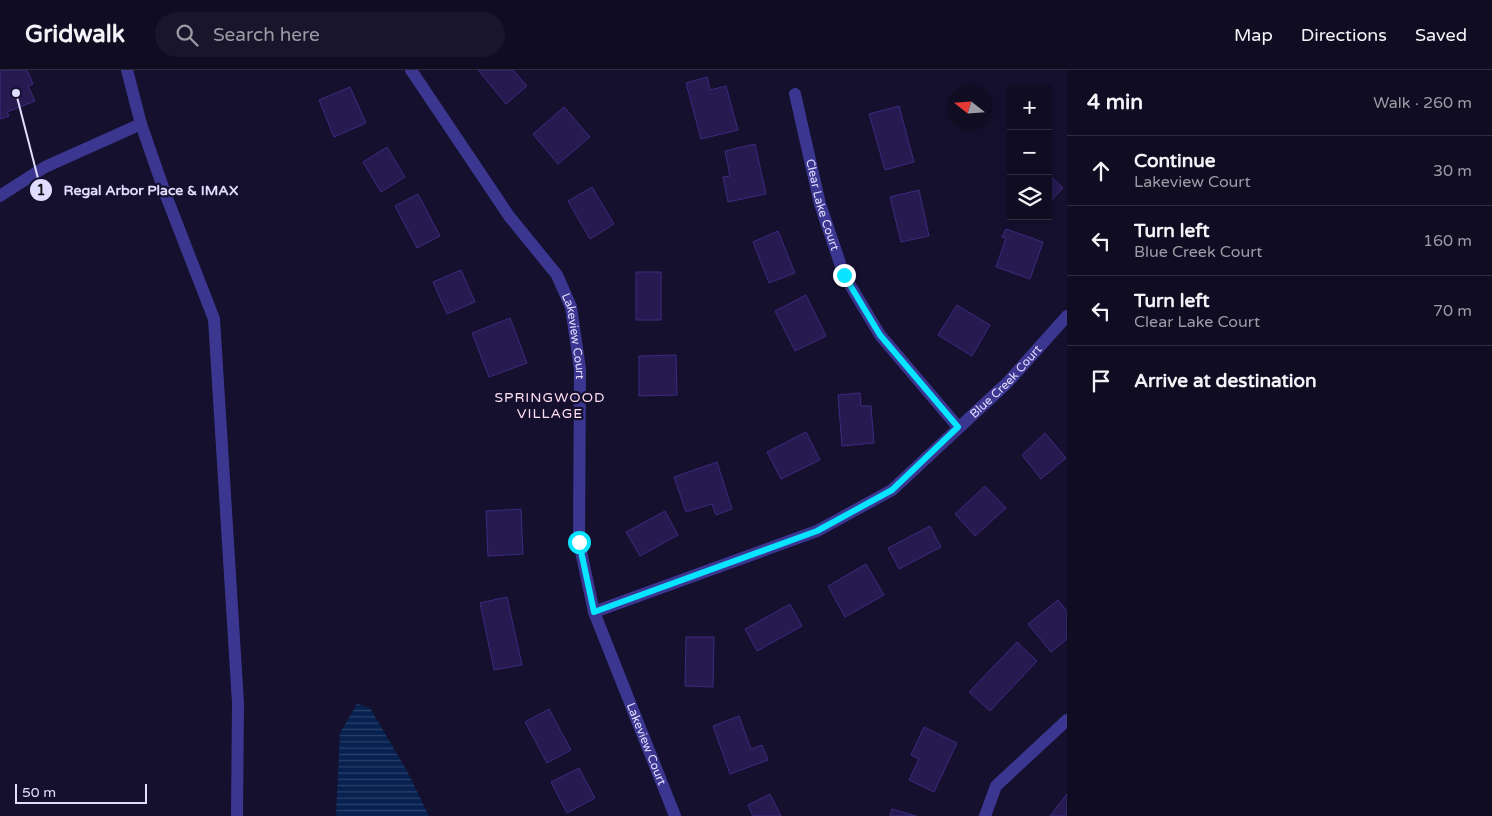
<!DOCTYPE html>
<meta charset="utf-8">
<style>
:root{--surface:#100c22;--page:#19152a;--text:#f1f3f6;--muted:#9c9ba5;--line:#302c40}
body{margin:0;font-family:"Varela Round",sans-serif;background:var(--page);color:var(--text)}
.controls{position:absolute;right:15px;top:15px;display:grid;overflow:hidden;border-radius:0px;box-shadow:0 2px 8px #0003}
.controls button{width:45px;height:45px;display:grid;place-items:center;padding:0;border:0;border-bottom:1px solid var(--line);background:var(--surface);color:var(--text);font:25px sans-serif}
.compass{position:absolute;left:947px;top:15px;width:45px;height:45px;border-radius:50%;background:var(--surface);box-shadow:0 2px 8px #0003;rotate:287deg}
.scale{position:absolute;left:15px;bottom:12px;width:132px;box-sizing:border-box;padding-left:5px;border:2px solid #e1ddff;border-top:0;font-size:14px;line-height:18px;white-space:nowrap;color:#e1ddff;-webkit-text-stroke:4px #15102e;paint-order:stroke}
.stop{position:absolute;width:15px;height:15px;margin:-11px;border:4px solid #09e4ff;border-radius:50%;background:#fff}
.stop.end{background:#09e4ff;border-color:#fff;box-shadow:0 1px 5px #0008}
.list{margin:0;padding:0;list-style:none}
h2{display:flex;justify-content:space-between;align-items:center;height:65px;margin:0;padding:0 20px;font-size:21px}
h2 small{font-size:16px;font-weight:400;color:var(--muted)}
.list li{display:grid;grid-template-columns:32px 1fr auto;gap:15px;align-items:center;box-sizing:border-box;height:70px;padding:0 20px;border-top:1px solid var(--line)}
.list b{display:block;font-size:19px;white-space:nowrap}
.list p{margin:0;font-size:16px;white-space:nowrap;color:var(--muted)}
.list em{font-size:16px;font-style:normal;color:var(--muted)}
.icon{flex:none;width:28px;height:28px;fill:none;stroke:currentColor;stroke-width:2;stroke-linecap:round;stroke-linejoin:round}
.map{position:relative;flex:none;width:1067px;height:746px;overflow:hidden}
header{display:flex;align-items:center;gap:30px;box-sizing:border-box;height:70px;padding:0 25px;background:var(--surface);border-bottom:1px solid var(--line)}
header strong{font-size:24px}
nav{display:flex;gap:28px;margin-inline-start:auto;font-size:18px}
.search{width:350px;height:45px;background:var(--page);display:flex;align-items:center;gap:12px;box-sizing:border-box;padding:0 18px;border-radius:28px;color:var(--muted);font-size:19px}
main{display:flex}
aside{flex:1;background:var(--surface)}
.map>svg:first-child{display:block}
.water{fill:url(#water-rules)}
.building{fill:#261a51;stroke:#3c2a7e}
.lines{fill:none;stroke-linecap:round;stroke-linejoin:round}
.minor{stroke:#3b3791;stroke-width:12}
.route{stroke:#09e4ff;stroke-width:6}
.labels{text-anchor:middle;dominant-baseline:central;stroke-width:4.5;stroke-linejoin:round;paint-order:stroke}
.street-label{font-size:12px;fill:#e1ddff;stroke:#15102e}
.neighbourhood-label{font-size:14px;letter-spacing:1px;fill:#ffdff3;stroke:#15102e}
.leader{fill:none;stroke:#e1ddff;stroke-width:2}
.callout-dot{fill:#e1ddff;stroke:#15102e;stroke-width:2}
.mark-label{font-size:15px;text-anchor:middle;font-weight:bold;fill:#111}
.callout-label{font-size:14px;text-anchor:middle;font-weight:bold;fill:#e1ddff;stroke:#15102e;stroke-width:4.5;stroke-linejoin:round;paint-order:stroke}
</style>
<header>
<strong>Gridwalk</strong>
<div class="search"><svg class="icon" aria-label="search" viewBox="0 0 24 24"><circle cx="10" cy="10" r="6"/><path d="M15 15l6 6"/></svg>Search here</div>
<nav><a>Map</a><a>Directions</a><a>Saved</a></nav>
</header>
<main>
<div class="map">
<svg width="1067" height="746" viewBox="0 0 1067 746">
<defs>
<pattern id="water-rules" width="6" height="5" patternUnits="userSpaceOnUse" patternTransform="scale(1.25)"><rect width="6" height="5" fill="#072150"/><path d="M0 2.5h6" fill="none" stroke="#2b416a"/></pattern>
</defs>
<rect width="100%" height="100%" fill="#15102e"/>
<path class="water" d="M357 634 370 638 407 701 429 746H336L340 663Z"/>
<g class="building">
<path d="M0 0H27L33 14 28 16 35 31 7 42 9 46 0 49Z"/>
<path d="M478 0H513L527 16 506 34Z"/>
<path d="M707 7 710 20 726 16 738 60 701 69 686 13Z"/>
<path d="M350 17 366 53 334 67 319 30Z"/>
<path d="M899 36 914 92 885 100 869 44Z"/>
<path d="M564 37 590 67 558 94 533 64Z"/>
<path d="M755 74 766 124 728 132 723 107 730 106 725 81Z"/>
<path d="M387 77 405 107 381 122 363 92Z"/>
<path d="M1048 104 1063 118 1048 134Z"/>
<path d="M592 117 614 154 590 169 568 131Z"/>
<path d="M919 120 929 166 901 172 890 127Z"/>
<path d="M418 124 440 166 417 178 395 136Z"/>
<path d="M1006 159 1043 172 1030 209 996 197 1006 168 1002 167Z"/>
<path d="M778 161 795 203 769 213 753 172Z"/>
<path d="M461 200 475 232 447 244 433 212Z"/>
<rect x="636" y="202" width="25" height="48"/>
<path d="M806 225 826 266 795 281 775 241Z"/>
<path d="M957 235 990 255 972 286 938 265Z"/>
<path d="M510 248 527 293 489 307 472 263Z"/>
<path d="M676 285 677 325 639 326V286Z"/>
<path d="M860 323 861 336H871L874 373 842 376 838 325Z"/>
<path d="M806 362 820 390 781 409 767 382Z"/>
<path d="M1045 363 1066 388 1041 409 1022 385Z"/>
<path d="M717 392 732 439 716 445 712 434 686 442 674 407Z"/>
<path d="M985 416 1006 438 975 466 955 444Z"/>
<path d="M521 439 523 484 488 486 486 441Z"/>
<path d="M665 441 678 465 640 486 626 462Z"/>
<path d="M930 456 941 477 899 499 888 478Z"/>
<path d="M866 494 884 525 845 547 828 516Z"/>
<path d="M507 527 522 595 494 600 480 533Z"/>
<path d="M1058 530 1067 541V569L1051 582 1028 554Z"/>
<path d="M790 534 802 556 757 581 745 559Z"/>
<path d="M686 567H714L713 617 685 616Z"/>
<path d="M1017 572 1037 591 990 641 969 622Z"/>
<path d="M549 639 571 680 547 693 525 652Z"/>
<path d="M739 646 751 679 762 675 768 690 730 704 713 656Z"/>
<path d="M924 657 957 673 934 722 909 710 919 689 911 685Z"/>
<path d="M579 698 595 728 567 743 551 712Z"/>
<path d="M770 724 781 746H753L748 735Z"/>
<path d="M1067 724V746H1050Z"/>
<path d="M892 739 916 746H890Z"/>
</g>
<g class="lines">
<g class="minor">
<path d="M127 0 141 54 165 123 214 249 238 633 237 746"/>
<path id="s1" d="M411 0 509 146 557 205 571 237 580 299 579 472 594 542 675 746"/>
<path id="s2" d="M795 24 820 134 844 205 880 265 958 357"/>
<path d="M0 126 45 97 141 54"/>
<path id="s3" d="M594 542 817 461 892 420 1007 313 1067 246"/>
<path d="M985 746 996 716 1067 650"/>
</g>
</g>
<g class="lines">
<path class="route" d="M579 472 594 542 817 461 892 420 958 357 880 265 844 205"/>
</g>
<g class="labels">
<g class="street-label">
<text stroke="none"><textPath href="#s2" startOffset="114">Clear Lake Court</textPath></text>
<text stroke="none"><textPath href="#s1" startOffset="316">Lakeview Court</textPath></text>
<text stroke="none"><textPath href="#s3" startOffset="480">Blue Creek Court</textPath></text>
<text stroke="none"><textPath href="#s1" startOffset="736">Lakeview Court</textPath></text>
</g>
<g class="neighbourhood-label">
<text x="550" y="327">SPRINGWOOD<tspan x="550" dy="16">VILLAGE</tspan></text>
</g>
</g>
<path class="leader" d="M16 23L41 120"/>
<g class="callout-dot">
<circle cx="16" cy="23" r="5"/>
<circle cx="41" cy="120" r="12"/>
</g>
<g class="mark-label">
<text x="41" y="125">1</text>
</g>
<g class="callout-label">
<text x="151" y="125">Regal Arbor Place &amp; IMAX</text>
</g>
</svg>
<div class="controls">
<button>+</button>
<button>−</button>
<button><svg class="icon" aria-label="layers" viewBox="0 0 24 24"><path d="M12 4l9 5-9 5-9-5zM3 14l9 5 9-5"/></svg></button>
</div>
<svg class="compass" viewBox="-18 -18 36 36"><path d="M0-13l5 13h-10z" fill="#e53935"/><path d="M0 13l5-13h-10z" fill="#9c9ba5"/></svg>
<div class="scale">50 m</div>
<div class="stop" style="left:579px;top:472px"></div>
<div class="stop end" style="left:844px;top:205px"></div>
</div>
<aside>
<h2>4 min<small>Walk · 260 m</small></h2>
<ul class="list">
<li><svg class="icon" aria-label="ahead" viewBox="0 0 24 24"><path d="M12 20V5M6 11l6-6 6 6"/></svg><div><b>Continue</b><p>Lakeview Court</p></div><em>30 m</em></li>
<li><svg class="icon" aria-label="left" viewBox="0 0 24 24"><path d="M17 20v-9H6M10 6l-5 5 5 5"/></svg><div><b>Turn left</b><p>Blue Creek Court</p></div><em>160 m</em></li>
<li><svg class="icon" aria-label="left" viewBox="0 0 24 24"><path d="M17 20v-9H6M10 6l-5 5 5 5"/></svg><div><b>Turn left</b><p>Clear Lake Court</p></div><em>70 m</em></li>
<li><svg class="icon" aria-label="arrive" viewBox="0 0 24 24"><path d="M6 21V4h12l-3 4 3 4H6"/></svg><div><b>Arrive at destination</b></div></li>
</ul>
</aside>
</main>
